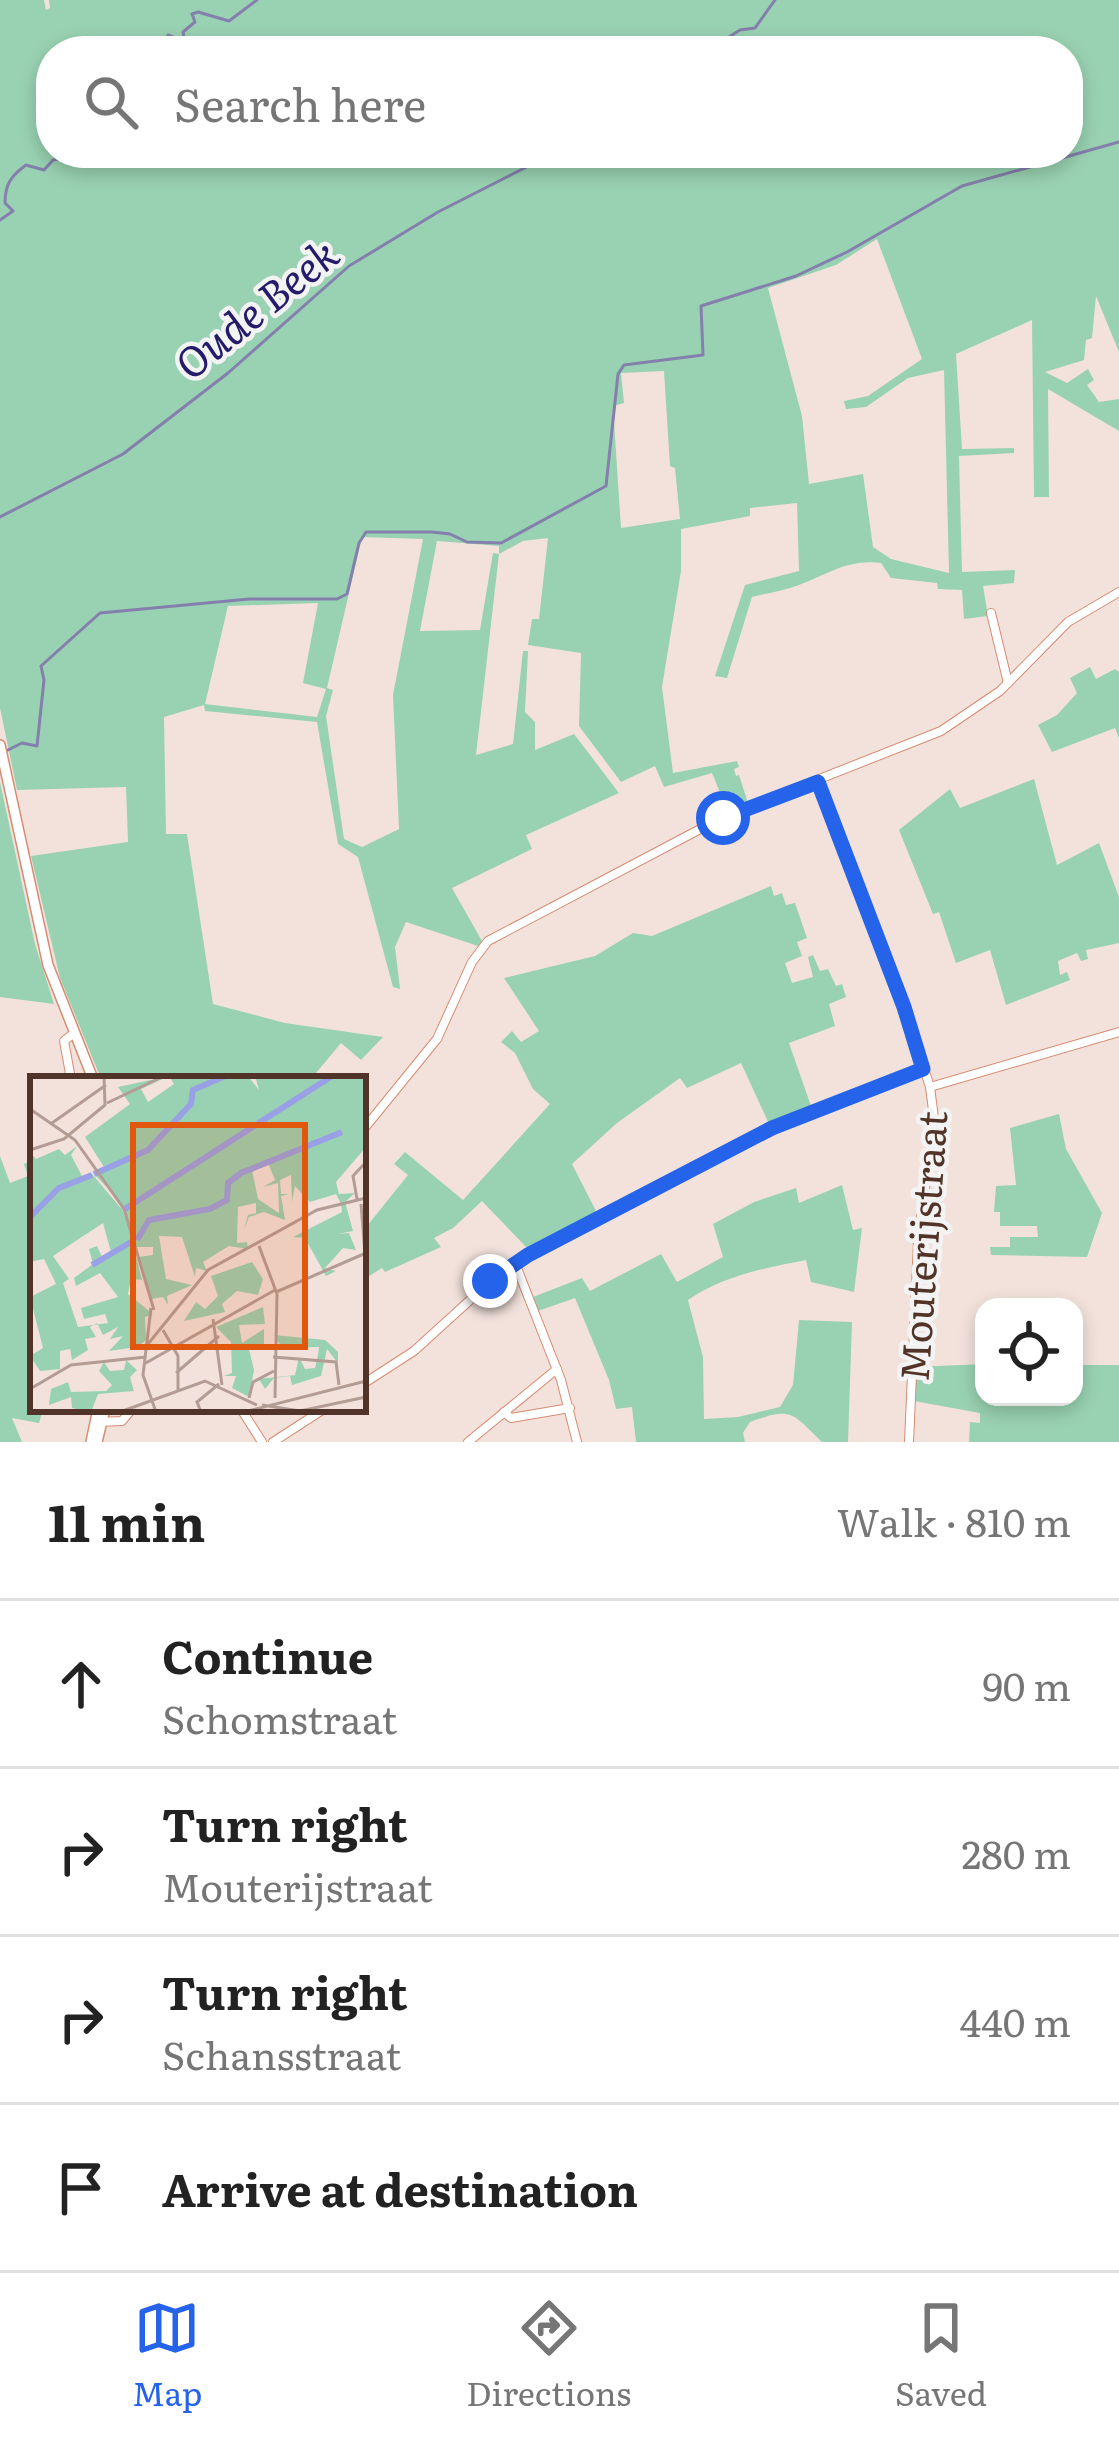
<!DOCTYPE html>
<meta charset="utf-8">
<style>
:root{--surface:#fff;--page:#f6f6f6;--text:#222;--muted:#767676;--line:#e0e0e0;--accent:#2563eb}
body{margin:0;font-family:Literata,serif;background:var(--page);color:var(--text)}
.controls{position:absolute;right:36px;bottom:36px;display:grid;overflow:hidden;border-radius:24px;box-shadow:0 6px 18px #0003}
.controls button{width:108px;height:108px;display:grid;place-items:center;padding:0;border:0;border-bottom:3px solid var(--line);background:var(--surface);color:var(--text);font:60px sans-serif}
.stop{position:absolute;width:36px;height:36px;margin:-27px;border:9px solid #2563eb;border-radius:50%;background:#fff}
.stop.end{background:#2563eb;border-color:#fff;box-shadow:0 3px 12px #0008}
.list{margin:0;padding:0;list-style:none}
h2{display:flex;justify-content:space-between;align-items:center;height:156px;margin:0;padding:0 48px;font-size:51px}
h2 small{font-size:39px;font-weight:400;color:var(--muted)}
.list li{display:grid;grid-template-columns:78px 1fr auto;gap:36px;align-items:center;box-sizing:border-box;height:168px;padding:0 48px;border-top:3px solid var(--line)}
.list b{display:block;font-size:45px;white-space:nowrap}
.list p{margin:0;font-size:39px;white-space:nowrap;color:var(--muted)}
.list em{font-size:39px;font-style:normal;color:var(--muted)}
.icon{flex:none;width:66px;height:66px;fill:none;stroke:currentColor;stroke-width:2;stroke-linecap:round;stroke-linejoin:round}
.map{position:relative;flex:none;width:1119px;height:1442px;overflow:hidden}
.search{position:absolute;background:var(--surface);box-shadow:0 6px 18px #0003;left:36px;right:36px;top:36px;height:132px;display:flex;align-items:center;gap:30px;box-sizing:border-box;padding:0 42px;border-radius:48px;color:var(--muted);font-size:45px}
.sheet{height:828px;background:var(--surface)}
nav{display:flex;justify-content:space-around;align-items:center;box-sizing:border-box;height:168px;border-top:3px solid var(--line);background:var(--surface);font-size:33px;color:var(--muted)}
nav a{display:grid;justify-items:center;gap:6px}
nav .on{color:var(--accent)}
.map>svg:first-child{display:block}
.green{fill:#99d2b2;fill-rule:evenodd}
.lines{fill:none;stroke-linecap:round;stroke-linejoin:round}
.stream{stroke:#847fac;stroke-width:3}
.minor-casing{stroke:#d78b71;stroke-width:10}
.tertiary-casing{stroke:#d78b71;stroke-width:12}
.minor{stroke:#fff;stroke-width:8}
.tertiary{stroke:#fff;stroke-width:9}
.route{stroke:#2563eb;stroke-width:15}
.labels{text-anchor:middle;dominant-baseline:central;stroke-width:9;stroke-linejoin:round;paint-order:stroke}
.street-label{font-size:39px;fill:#523327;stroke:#f3f3f3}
.water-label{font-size:42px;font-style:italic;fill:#241c6a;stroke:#f3f3f3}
.inset-river{fill:none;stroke:#9aa0e5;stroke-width:6}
.inset-road{fill:none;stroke:#b39c94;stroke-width:3}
.view{fill:#e0570d;fill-opacity:0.15;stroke:#e0570d;stroke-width:6}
.inset-edge{fill:none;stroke:#523327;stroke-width:6}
</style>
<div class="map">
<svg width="1119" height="1442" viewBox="0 0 1119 1442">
<rect width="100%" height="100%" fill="#f3e2dc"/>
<g class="green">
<path d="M0 0H44L46 10 50 8 49 0H1119V352L1096 296 1092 338 1086 340 1084 360 1045 372 1067 383 1088 369 1094 380 1087 385 1099 402 1119 399V431L1048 389 1049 497H1034L1032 320 956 354 962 449 1014 448V453L959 456 962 572 1015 570 1014 583 983 586 988 616 964 619 962 590 938 589 937 583 891 578 881 563C847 559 829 574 799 585 784 591 767 593 752 597L727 678 715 676 745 585 799 571 797 503 750 508V516L681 529V571L662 687 673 773 737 761 739 767 734 769 736 776 739 775 748 803 728 812 712 773 664 787 655 766 621 782 579 726 581 653 528 645 532 619H539L548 538 523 541 499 554 476 755 513 744 523 651H528L525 712 535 722V750L574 734 619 793 526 835 532 849 452 888 482 941 478 946 406 922 395 947 400 989 393 987 358 857 338 844 317 722 205 711 204 705 164 717 166 834H187L213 1004 285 1023 383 1037 361 1060 341 1043 311 1079H101L60 978 31 856 128 842 126 787 17 790 0 708ZM51 51H1068V153H51ZM877 239 922 359 868 396 844 401 846 409 866 407 908 378 944 370 949 573 891 559 873 547 863 474 809 484 802 416 768 288 836 265ZM664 371 670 466 675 468 680 519 621 528 613 406 624 403 621 373ZM362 537 423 539 393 695 399 829 362 847 344 839 326 716 333 690 327 688ZM437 541 499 546V554L493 553 480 630 420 631ZM318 603 303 683 326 689 317 717 205 704 228 606Z"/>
<path d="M1090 667 1096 679 1115 669 1119 672V738L1115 728 1052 752 1038 725 1057 715 1077 693 1070 678Z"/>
<path d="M1034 779 1057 865 1099 843 1119 897V943L1086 950 1088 959 1081 961 1077 953 1058 961 1060 975 1067 972 1070 980 1006 1005 990 950 956 963 939 912 933 914 899 830 950 789 960 808Z"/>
<path d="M0 782 35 944 54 1004 0 997Z"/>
<path d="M771 886 774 896 782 893 786 905 795 903 807 938 797 942 802 956 785 963 792 983 813 977 808 957 813 955 820 971 828 969 836 986 842 984 846 997 829 1004 835 1026 789 1043 811 1106 770 1126 741 1063 687 1088 680 1078 617 1123 572 1164 597 1213 528 1249 482 1201 453 1228 434 1238 441 1247 385 1272 382 1268 363 1280V1231L408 1175 394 1164 405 1152 463 1200 550 1104 533 1089 515 1053 501 1042 512 1031 521 1042 539 1031 504 978 595 956 633 933 652 936Z"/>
<path d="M1059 1114 1066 1149 1102 1213 1087 1257 991 1255 990 1247H1010V1237H1038L1037 1226H1000V1212H994L996 1186 1016 1185 1010 1128Z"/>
<path d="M0 1156 10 1183 28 1176 24 1164 30 1161 33 1170V1409H43L39 1423 12 1418 22 1442H0Z"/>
<path d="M842 1185 853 1230 862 1228 854 1292 811 1282 806 1260C765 1268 722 1276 688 1300L703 1357 704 1419 738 1417 780 1407 793 1385 799 1320 852 1322 848 1442H822C791 1412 792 1407 750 1422L743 1433 745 1442H636L632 1407 616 1409 609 1380 575 1298 538 1311 533 1297 582 1278 590 1291 661 1254 677 1282 723 1257 713 1224 754 1202 796 1188 799 1203Z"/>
<path d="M984 1364V1397H1074V1365H1119V1442H969L970 1422 980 1423V1413L914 1401 915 1367Z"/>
</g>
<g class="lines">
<g class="stream">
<path d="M169 51 168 35 185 42 183 32 195 22 192 14 198 12 229 21 257 0"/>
<path d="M707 51 740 30 755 28 775 0"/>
<path d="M0 220 13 211 5 203C5 184 11 176 26 165L44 170 53 160 73 157 85 165 94 163 97 153"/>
<path d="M0 517 123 454 228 373 349 266 438 212 554 153"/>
<path d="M8 750 22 743 37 746 44 680 41 666 100 613 249 599H337L347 594 359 543 366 532H432L450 534 467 542 501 543 606 486 618 374 624 365 703 355 701 306 796 276 847 252 962 186 1119 142"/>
</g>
<g class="minor-casing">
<g id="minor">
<path d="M991 613 1008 683"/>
<path d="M818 782 904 1007 930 1087 934 1118 918 1241 909 1442"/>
<path d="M71 1079 64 1041 73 1034"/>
<path d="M930 1087 1119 1032"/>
<path d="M363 1130 437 1039 472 962 488 941 723 817 941 731 1000 691 1068 622 1119 592"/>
<path d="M515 1263 561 1380 577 1442"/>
<path d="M363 1384 414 1351 491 1281 528 1255 772 1128 923 1069"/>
<path d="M241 1409 262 1442"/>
<path d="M504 1412 511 1418 570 1408"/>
<path d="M97 1422 122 1421 132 1409"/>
<path d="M273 1442 324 1409"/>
<path d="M468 1442 557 1369"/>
</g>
</g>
<g class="tertiary-casing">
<g id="tertiary">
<path d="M0 745 48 965 93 1079"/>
<path d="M91 1442 98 1409"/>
<path d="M97 1442 105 1409"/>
</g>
</g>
<use href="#minor" class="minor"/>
<use href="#tertiary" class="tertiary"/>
</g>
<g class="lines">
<path class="route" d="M490 1281 528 1255 772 1128 923 1069 904 1007 818 782 723 818"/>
</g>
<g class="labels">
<g class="street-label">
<text transform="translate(921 1246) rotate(-86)">Mouterijstraat</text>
</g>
<g class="water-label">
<text transform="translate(255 307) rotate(-39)">Oude Beek</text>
</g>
</g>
<g transform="translate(30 1076)">
<rect width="336" height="336" fill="#f3e2dc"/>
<path d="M139 0H218L229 14 225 0H336V71L306 106 309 118 325 117 315 126 323 155 308 158 319 157 326 174 313 172 295 192 306 195 296 200 275 162 263 161 312 136 311 128 306 118 280 126 265 110 262 126 261 99 250 104 251 118H259L251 120 255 144 234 136 219 141 214 154 218 139 226 137V127L208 131 207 167 217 166 218 173 199 170 173 186 177 195 166 192 165 201 152 161 129 160 136 203 162 209 137 220 138 229 133 221 122 223 108 181 123 179V171H106L88 123 66 100 74 91 55 61 100 28 88 11 139 0 111 13 118 26 144 8ZM238 87 245 104 233 111 248 107 249 137 228 123 222 94ZM47 70 41 79 52 100 62 98 95 137 112 204 101 203 98 218 123 238 115 241 116 264 107 271 79 275 93 260 80 263 88 251 73 259 67 247 60 251 66 261 55 263 58 274 42 284 40 273 30 275V293L10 295 0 280 13 272 0 221 26 208 14 183 0 186V76L6 83 29 73 35 79ZM73 147 81 176 73 183 67 170 59 173 63 188 44 202 46 210 70 197 88 221 51 232 54 243 75 238 78 247 48 251 33 207 39 203 23 180ZM222 186 233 203 228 219 207 215 192 228 195 236 154 245 166 226 175 233 188 220 181 200ZM233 231 235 248 209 249 212 267 234 253V273L218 269 224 294 219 321 202 312 206 300H194L202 297 201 266 186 251ZM244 259 295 264 308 276V287L297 273 291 300 262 309 260 300 244 302 235 313 229 303 265 299 269 281 275 293 285 292 288 279 289 271 252 272ZM96 284 107 294 100 301 104 315 68 318 61 336 42 332 41 321 19 329 21 313 38 306 41 316 76 315 82 309 69 295 74 286 80 295 94 294Z" fill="#99d2b2" fill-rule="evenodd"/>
<path class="inset-river" d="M64 98 118 74 161 28 163 14 195 0M95 133 302 0M0 141 29 112 62 99M107 164 119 144 180 133 197 124 198 107 211 97 312 56M62 189 101 166"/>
<path class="inset-road" d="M77 27 134 0M0 33 45 64 94 133 124 234M22 47 76 9M0 74 34 63 75 29 74 0M327 123 323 100 336 86M331 128 335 178M229 170 247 218 245 322M246 216 336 177M121 232 113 299 126 336M183 243 192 309M133 254 148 280V316M118 268 178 194 287 134 336 122M243 281 306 286 309 309M114 288 245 214M146 297 189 260M0 313 41 289 116 281M219 322 223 306 244 295M232 329 270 335 336 321M90 336 175 305 227 329M171 336 167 326 189 308M214 336 336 305"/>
<path class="view" d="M103 49H275V271H103Z"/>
<rect width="336" height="336" class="inset-edge"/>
</g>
</svg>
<div class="controls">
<button><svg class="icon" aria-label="locate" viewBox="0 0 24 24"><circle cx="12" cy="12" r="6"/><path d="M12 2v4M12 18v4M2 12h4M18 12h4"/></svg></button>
</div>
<div class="stop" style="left:723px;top:818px"></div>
<div class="stop end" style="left:490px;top:1281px"></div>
<div class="search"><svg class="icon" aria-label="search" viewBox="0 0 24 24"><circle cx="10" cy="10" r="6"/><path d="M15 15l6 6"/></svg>Search here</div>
</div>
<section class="sheet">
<h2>11 min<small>Walk · 810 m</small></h2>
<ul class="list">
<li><svg class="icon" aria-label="ahead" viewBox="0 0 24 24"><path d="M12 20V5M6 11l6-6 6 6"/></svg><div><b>Continue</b><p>Schomstraat</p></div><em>90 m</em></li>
<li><svg class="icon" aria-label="right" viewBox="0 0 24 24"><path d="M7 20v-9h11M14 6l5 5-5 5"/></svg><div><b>Turn right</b><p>Mouterijstraat</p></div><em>280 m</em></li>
<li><svg class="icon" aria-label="right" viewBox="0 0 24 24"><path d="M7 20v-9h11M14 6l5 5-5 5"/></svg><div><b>Turn right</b><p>Schansstraat</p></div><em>440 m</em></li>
<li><svg class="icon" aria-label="arrive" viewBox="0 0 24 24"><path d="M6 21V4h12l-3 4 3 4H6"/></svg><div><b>Arrive at destination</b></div></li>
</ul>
</section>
<nav>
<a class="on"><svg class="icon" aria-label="map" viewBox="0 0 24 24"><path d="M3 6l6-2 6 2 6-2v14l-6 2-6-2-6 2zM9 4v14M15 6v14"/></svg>Map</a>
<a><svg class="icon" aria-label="directions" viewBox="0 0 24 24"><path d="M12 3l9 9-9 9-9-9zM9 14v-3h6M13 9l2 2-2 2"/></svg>Directions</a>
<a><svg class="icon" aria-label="saved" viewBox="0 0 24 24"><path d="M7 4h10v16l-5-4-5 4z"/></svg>Saved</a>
</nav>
